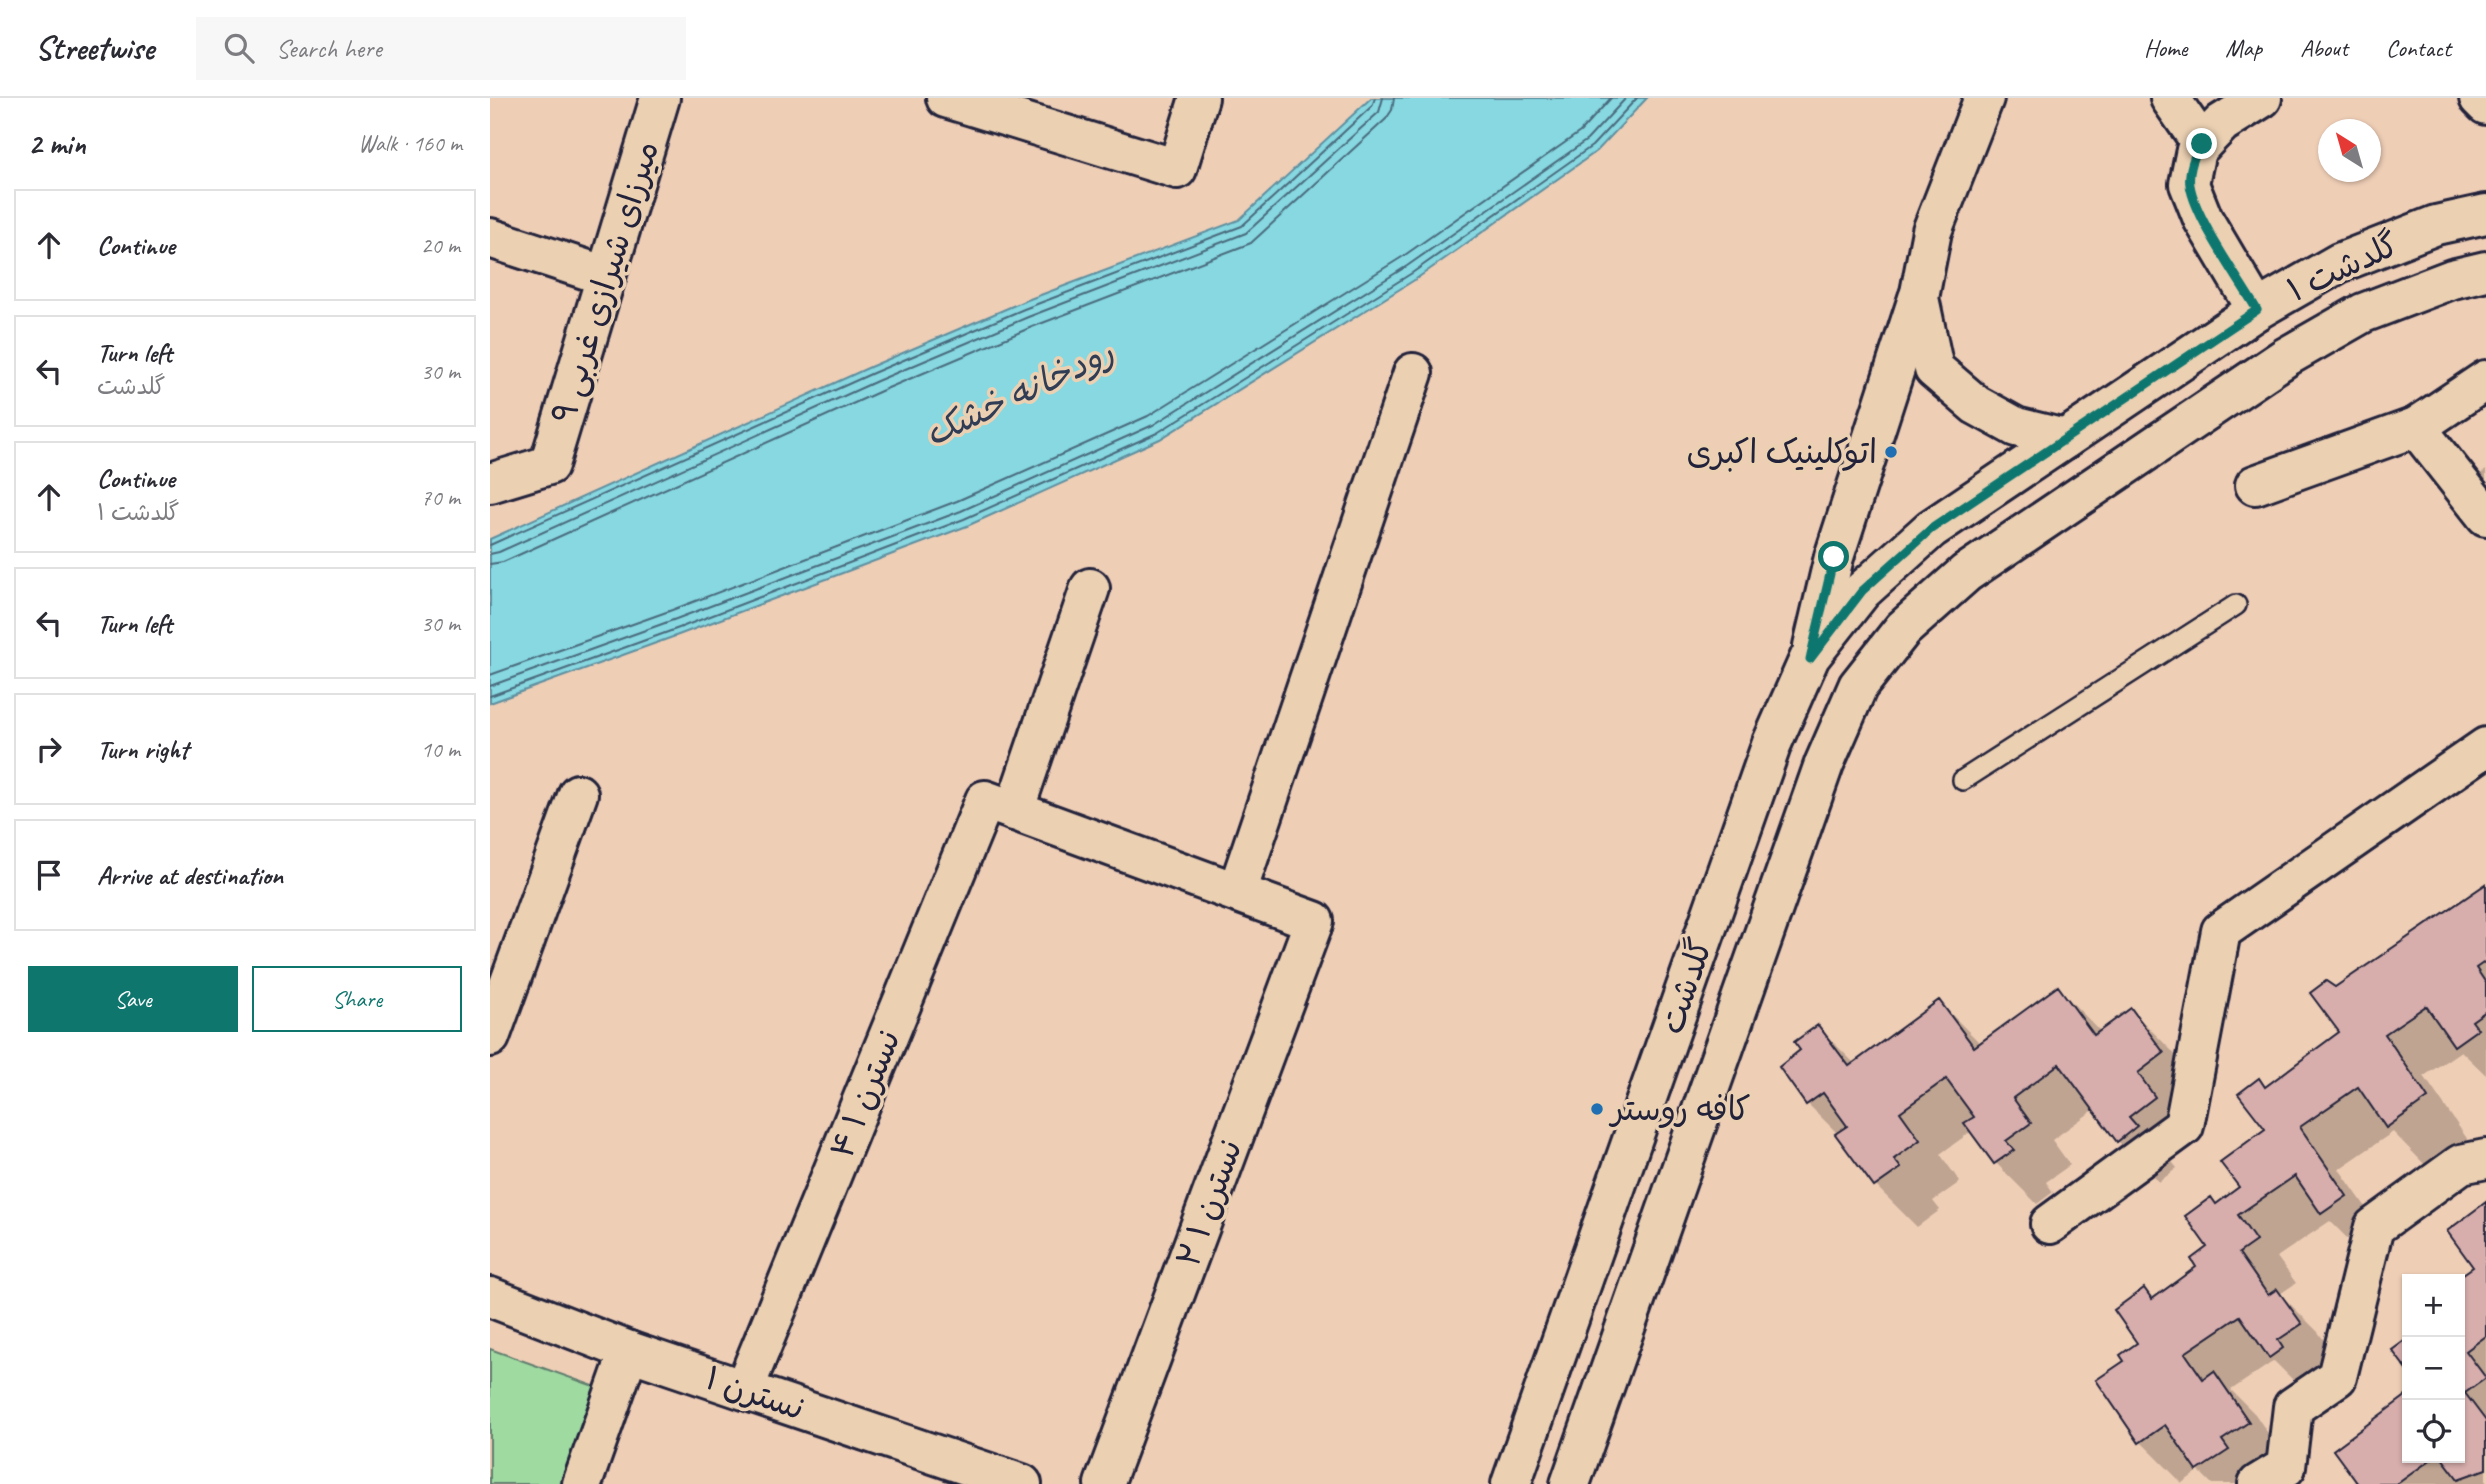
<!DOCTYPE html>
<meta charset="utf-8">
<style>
:root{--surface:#fff;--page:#f7f7f7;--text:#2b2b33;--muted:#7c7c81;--line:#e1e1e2;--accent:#0f766e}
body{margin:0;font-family:Caveat,"Playpen Sans Arabic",sans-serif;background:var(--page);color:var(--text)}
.controls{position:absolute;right:21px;bottom:21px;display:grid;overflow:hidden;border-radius:0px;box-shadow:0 2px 5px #0004}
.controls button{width:63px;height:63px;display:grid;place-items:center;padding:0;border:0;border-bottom:2px solid var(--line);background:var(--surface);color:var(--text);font:35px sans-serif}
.compass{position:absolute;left:1828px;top:21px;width:63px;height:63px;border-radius:50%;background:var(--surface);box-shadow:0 2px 5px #0004;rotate:323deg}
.stop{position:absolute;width:21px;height:21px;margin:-16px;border:5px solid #0f766e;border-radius:50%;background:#fff}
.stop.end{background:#0f766e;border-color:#fff;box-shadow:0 2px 7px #0008}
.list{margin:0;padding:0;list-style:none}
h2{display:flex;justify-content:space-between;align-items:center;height:91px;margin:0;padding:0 28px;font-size:30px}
h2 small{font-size:23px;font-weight:400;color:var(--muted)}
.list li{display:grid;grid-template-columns:46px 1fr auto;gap:21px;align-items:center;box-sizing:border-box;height:112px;margin:0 14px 14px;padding:0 14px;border:2px solid var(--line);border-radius:0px}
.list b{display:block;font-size:26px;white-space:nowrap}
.list p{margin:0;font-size:23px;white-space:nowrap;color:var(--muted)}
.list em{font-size:23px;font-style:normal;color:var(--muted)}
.actions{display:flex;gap:14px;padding:21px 28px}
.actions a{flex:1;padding:16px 0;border:2px solid var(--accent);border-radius:0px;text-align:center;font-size:24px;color:var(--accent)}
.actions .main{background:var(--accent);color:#fff}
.icon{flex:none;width:38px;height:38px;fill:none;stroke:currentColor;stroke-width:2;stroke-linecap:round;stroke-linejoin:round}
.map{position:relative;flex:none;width:1996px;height:1386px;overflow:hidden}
header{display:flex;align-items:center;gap:42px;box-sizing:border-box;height:98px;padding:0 35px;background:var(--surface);border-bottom:2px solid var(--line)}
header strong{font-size:33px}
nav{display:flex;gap:38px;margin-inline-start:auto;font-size:24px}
.search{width:490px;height:63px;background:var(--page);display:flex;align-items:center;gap:18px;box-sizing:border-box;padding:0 24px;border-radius:0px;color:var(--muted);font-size:26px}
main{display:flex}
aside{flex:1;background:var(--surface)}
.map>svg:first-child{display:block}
.green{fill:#9fdaa1;stroke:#607e6e;stroke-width:2}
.water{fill:#87d8e1;stroke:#5f8f9f;stroke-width:2}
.shadow{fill:#0003}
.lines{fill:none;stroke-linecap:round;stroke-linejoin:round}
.shore{stroke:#4a6b7d;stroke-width:2}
.building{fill:#d7aeac;stroke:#22223b;stroke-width:2}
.lane-casing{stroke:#22223b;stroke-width:24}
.street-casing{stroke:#22223b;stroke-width:44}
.lane{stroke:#ebd0b2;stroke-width:19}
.street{stroke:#ebd0b2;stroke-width:38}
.route{stroke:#0f766e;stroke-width:9}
.poi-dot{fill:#1f6fb2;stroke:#ebd0b2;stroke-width:2.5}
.labels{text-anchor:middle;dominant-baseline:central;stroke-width:7;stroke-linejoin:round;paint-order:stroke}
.street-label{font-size:33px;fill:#22223b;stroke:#ebd0b2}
.poi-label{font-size:33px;fill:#22223b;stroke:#ebd0b2;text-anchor:end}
.water-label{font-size:35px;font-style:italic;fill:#313d54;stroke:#ebd0b2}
</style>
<header>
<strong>Streetwise</strong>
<div class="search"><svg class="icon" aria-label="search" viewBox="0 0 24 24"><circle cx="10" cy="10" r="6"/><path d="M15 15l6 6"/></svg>Search here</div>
<nav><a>Home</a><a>Map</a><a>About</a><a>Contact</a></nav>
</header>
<main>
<aside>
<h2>2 min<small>Walk · 160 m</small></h2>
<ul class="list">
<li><svg class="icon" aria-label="ahead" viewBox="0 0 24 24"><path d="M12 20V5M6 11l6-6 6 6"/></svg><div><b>Continue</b></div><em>20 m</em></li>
<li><svg class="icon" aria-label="left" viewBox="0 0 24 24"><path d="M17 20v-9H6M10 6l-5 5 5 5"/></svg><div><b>Turn left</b><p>گلدشت</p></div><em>30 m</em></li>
<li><svg class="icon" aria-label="ahead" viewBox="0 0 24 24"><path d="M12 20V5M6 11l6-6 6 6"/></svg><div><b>Continue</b><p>گلدشت ۱</p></div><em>70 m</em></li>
<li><svg class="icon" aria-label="left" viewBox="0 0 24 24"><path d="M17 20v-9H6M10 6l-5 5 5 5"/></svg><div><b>Turn left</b></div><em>30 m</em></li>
<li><svg class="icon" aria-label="right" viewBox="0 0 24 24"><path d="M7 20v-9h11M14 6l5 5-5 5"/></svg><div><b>Turn right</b></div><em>10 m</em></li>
<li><svg class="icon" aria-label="arrive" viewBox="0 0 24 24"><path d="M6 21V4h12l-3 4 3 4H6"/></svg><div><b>Arrive at destination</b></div></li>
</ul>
<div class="actions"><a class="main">Save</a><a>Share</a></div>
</aside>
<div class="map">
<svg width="1996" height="1386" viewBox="0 0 1996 1386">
<rect width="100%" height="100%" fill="#efceb6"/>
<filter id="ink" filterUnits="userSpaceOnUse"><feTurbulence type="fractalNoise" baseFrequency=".0143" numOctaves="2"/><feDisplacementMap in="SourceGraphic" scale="14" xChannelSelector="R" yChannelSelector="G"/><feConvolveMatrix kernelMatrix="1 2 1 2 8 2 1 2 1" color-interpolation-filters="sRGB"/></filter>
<g filter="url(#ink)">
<path class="green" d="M0 1251 115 1292 83 1386H0Z"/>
<path class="water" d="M881 0H1157L1107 53 926 181 670 341 477 428 191 536 0 605V441L380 269 532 204 749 122Z"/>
<g class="shadow">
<path d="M1996 372V396L1985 380Z"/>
<path d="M1996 788V977L1971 953 1934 978 1978 1042 1938 1070 1903 1034 1849 1071 1897 1139 1873 1156 1840 1123 1787 1159 1806 1185 1790 1196 1828 1234 1852 1268 1821 1300 1784 1263 1741 1292 1765 1316 1798 1365 1773 1386H1722L1709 1373 1692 1385 1651 1344 1637 1263 1650 1245 1654 1192 1664 1202 1709 1170 1720 1149 1721 1101 1727 1107 1752 1089 1777 1032 1768 982 1776 990 1851 934 1845 891Z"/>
<path d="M1568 890 1611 934 1641 912 1682 953 1714 997 1679 1060 1687 1070 1669 1084 1628 1043 1605 1011 1562 1042 1580 1067 1556 1084 1563 1094 1547 1106 1506 1065 1482 1033 1450 1056 1470 1084 1443 1103 1450 1112 1427 1129 1386 1088 1348 1036 1318 1006 1313 953 1328 929 1365 966 1449 904 1491 946Z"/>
<path d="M1996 1106V1386H1870L1845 1352 1917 1300V1360H1970L1969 1181 1985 1169Z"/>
</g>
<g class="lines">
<g class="shore">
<path d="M0 447 383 275 534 211 752 128 882 8 885 0"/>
<path d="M0 456 9 454 387 283 538 219 756 135 889 14 893 0"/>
<path d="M0 466 13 464 391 293 542 229 761 145 896 21 902 12 904 0"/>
<path d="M0 577 182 512 467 403 658 318 912 159 1090 34 1121 0"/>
<path d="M0 588 186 521 471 413 663 327 917 168 1097 42 1136 0"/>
<path d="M0 598 189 530 474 421 667 335 922 175 1102 48 1147 0"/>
</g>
</g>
<g class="building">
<path d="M1996 786V863L1986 870 1996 885V913L1982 923 1988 931 1964 948 1936 908 1895 936 1938 1000 1896 1030 1868 989 1810 1029 1857 1098 1831 1116 1805 1078 1748 1117 1766 1143 1749 1155 1778 1197 1787 1191 1812 1226 1788 1242 1793 1250 1779 1260 1750 1218 1695 1255 1713 1281 1724 1273 1759 1324 1732 1342 1739 1352 1707 1373 1675 1327 1649 1345 1606 1282 1634 1263 1630 1257 1647 1245 1624 1212 1654 1190 1662 1201 1706 1169 1701 1161 1717 1149 1695 1118 1721 1099 1726 1106 1749 1089 1730 1064 1775 1031 1748 996 1769 980 1775 989 1849 934 1820 895 1836 883 1845 889Z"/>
<path d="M1568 888 1604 937 1641 910 1674 955 1648 975 1665 999 1639 1019 1647 1028 1627 1044 1569 966 1523 1000 1541 1025 1516 1043 1524 1052 1504 1066 1474 1025 1484 1019 1456 981 1410 1014 1430 1042 1404 1061 1411 1070 1384 1089 1345 1036 1357 1028 1333 995 1316 1007 1289 969 1310 952 1304 944 1328 927 1359 968 1449 902 1484 949Z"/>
<path d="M1996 1104V1238L1976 1253 1996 1280 1975 1295 1996 1323V1371L1968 1381 1952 1360H1970V1181H1966L1983 1169 1957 1133Z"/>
<path d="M1917 1241V1272L1902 1252Z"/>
<path d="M1917 1297V1360H1943L1907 1386H1868L1843 1352Z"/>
</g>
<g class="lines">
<g class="lane-casing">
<path id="lane" d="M1473 682 1746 507"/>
</g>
<g class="street-casing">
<g id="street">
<path d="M456 0 687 71 709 0"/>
<path d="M1494 0 1442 133 1429 200 1444 271 1486 307 1526 329 1575 341"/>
<path d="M1680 0 1712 46"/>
<path d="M1989 0 1996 7"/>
<path d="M0 140 116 178"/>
<path d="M1767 212 1713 121 1699 86 1706 52 1732 25 1772 0"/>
<path d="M1926 329 1996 418"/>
<path d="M0 385 59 367 170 0"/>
<path d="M1765 387 1926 329 1996 282"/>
<path d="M1323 548 1344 459 1428 200"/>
<path d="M524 713 600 490"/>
<path d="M747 794 923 275"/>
<path d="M0 939 88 696"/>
<path d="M1560 1126 1694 1028 1731 833 1996 649"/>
<path d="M0 1199 139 1253 532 1386"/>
<path d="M254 1291 495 702 824 823 614 1386"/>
<path d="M92 1386 139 1253"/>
<path d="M1021 1386 1282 645 1320 559 1372 493 1441 431 1767 212 1849 165 1946 127 1996 116"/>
<path d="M1080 1386 1334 666 1368 588 1413 531 1476 475 1796 259 1873 215 1962 181 1996 173"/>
<path d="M1768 1386 1796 1369 1803 1309 1847 1279 1884 1129 1971 1066 1996 1061"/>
</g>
</g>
<use href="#lane" class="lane"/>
<use href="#street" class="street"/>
</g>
</g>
<g class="lines" filter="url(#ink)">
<path class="route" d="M1344 459 1320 561 1372 493 1441 431 1767 212C1749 181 1705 120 1700 87 1698 76 1704 54 1712 46"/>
</g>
<g class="poi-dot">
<circle cx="1401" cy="354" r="7"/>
<circle cx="1107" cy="1011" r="7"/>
</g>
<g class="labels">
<g class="street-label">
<text transform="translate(1853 169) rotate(-25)">گلدشت ۱</text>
<text transform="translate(115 184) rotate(-73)">میرزای شیرازی غربی ۹</text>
<text transform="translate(1196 888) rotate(-71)">گلدشت</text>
<text transform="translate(375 996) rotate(-68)">۴ نسترن ۱</text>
<text transform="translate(719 1105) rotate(-70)">۲ نسترن ۱</text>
<text transform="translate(265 1295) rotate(19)">نسترن ۱</text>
</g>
<g class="poi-label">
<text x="1387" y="354">اتوکلینیک اکبری</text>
<text x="1121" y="1011" text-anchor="start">کافه روستر</text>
</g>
<g class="water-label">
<text transform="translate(529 295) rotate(-25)">رودخانه خشک</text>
</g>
</g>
</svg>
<div class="controls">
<button>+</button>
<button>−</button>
<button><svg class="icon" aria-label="locate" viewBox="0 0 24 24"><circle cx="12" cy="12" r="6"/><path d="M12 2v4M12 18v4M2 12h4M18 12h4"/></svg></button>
</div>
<svg class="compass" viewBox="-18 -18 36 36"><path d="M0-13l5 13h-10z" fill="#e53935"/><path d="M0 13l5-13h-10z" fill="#7c7c81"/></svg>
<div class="stop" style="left:1344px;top:459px"></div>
<div class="stop end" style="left:1712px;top:46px"></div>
</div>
</main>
